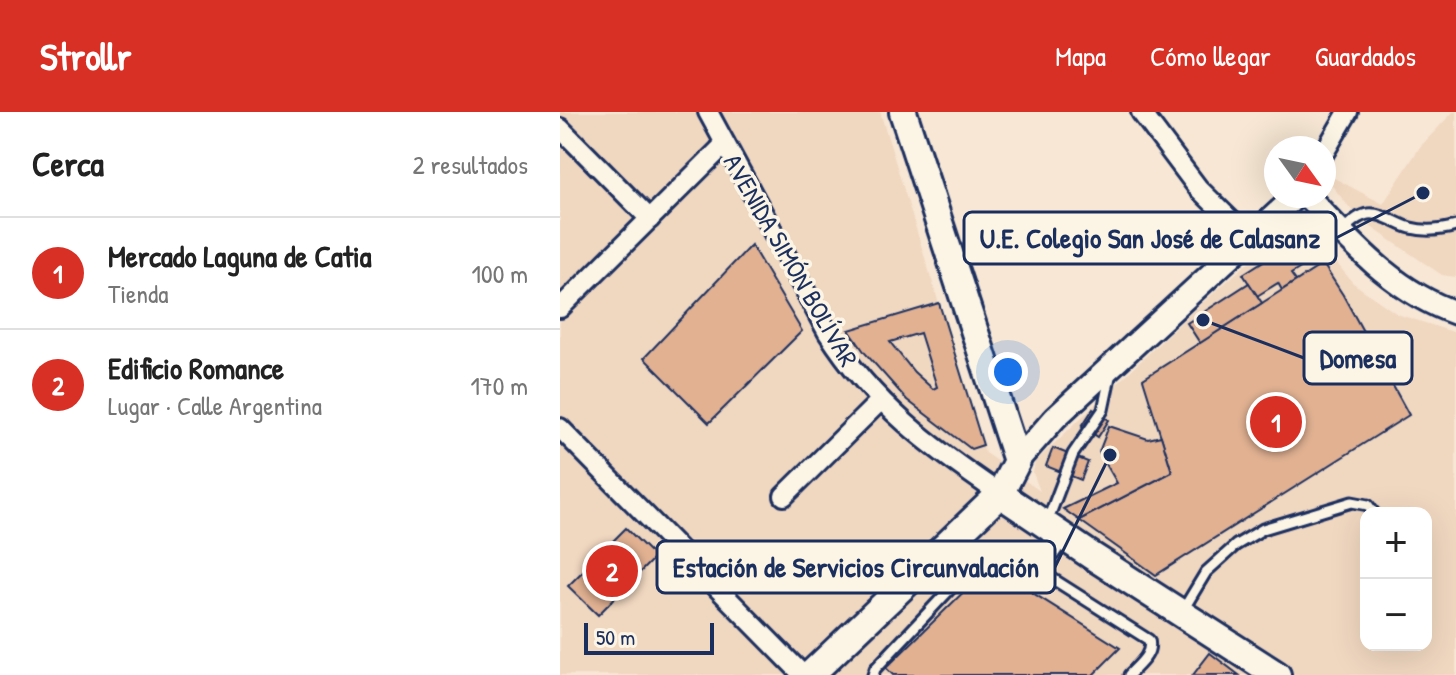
<!DOCTYPE html>
<html lang="es">
<meta charset="utf-8">
<style>
:root{--surface:#fff;--page:#f6f6f6;--text:#222;--muted:#767676;--line:#e0e0e0;--accent:#d93025}
body{margin:0;font-family:"Patrick Hand",sans-serif;background:var(--page);color:var(--text)}
.controls{position:absolute;right:24px;bottom:24px;display:grid;overflow:hidden;border-radius:16px;box-shadow:0 8px 32px #0002}
.controls button{width:72px;height:72px;display:grid;place-items:center;padding:0;border:0;border-bottom:2px solid var(--line);background:var(--surface);color:var(--text);font:40px sans-serif}
.compass{position:absolute;left:704px;top:24px;width:72px;height:72px;border-radius:50%;background:var(--surface);box-shadow:0 8px 32px #0002;rotate:123deg}
.scale{position:absolute;left:24px;bottom:20px;width:130px;box-sizing:border-box;padding-left:8px;border:4px solid #1b2f5e;border-top:0;font-size:22px;line-height:28px;white-space:nowrap;color:#1b2f5e;-webkit-text-stroke:6px #fcf5e5;paint-order:stroke}
.you{position:absolute;left:448px;top:260px;width:28px;height:28px;margin:-20px;border:6px solid #fff;border-radius:50%;background:#1a73e8;box-shadow:0 0 0 12px #1a73e833}
.badge{display:grid;place-items:center;width:52px;height:52px;border-radius:50%;background:var(--accent);color:#fff;font-size:26px;font-weight:700}
.pin{position:absolute;translate:-50% -50%;border:4px solid #fff;box-shadow:0 2px 8px #0006}
.list{margin:0;padding:0;list-style:none}
h2{display:flex;justify-content:space-between;align-items:center;height:104px;margin:0;padding:0 32px;font-size:34px}
h2 small{font-size:26px;font-weight:400;color:var(--muted)}
.list li{display:grid;grid-template-columns:52px 1fr auto;gap:24px;align-items:center;box-sizing:border-box;height:112px;padding:0 32px;border-top:2px solid var(--line)}
.list b{display:block;font-size:30px;white-space:nowrap}
.list p{margin:0;font-size:26px;white-space:nowrap;color:var(--muted)}
.list em{font-size:26px;font-style:normal;color:var(--muted)}
.map{position:relative;flex:none;width:896px;height:563px;overflow:hidden}
header{display:flex;align-items:center;gap:48px;box-sizing:border-box;height:112px;padding:0 40px;background:var(--accent);color:#fff}
header strong{font-size:38px}
nav{display:flex;gap:44px;margin-inline-start:auto;font-size:28px}
main{display:flex}
aside{flex:1;background:var(--surface)}
.map>svg:first-child{display:block}
.built{fill:#f0d7c0;fill-rule:evenodd}
.building{fill:#e1b192;stroke:#1b2f5e;stroke-width:2;fill-rule:evenodd}
.lines{fill:none;stroke-linecap:round;stroke-linejoin:round}
.service-casing{stroke:#1b2f5e;stroke-width:15}
.minor-casing{stroke:#1b2f5e;stroke-width:24}
.tertiary-casing{stroke:#1b2f5e;stroke-width:28}
.secondary-casing{stroke:#1b2f5e;stroke-width:32}
.service{stroke:#fcf5e5;stroke-width:9}
.minor{stroke:#fcf5e5;stroke-width:18}
.tertiary{stroke:#fcf5e5;stroke-width:22}
.secondary{stroke:#fcf5e5;stroke-width:26}
.labels{text-anchor:middle;dominant-baseline:central;stroke-width:7;stroke-linejoin:round;paint-order:stroke}
.street-label{font-size:26px;fill:#1b2f5e;stroke:#fcf5e5}
.leader{fill:none;stroke:#1b2f5e;stroke-width:3}
.callout-dot{fill:#1b2f5e;stroke:#fcf5e5;stroke-width:3}
.callout{fill:#fcf5e5;stroke:#1b2f5e;stroke-width:3}
.callout-label{font-size:28px;text-anchor:middle;font-weight:bold;fill:#1b2f5e}
</style>
<header>
<strong>Strollr</strong>
<nav><a>Mapa</a><a>Cómo llegar</a><a>Guardados</a></nav>
</header>
<main>
<aside>
<h2>Cerca<small>2 resultados</small></h2>
<ul class="list">
<li><span class="badge">1</span><div><b>Mercado Laguna de Catia</b><p>Tienda</p></div><em>100 m</em></li>
<li><span class="badge">2</span><div><b>Edificio Romance</b><p>Lugar · Calle Argentina</p></div><em>170 m</em></li>
</ul>
</aside>
<div class="map">
<svg width="896" height="563" viewBox="0 0 896 563">
<rect width="100%" height="100%" fill="#f7e7d4"/>
<filter id="ink" filterUnits="userSpaceOnUse"><feTurbulence type="fractalNoise" baseFrequency=".0125" numOctaves="2"/><feDisplacementMap in="SourceGraphic" scale="16" xChannelSelector="R" yChannelSelector="G"/><feConvolveMatrix kernelMatrix="1 2 1 2 8 2 1 2 1" color-interpolation-filters="sRGB"/></filter>
<g filter="url(#ink)">
<g class="built">
<path d="M0 0H320L425 341 480 379 473 361 475 350 631 201 739 106 793 171 837 202 896 221V561L895 563H0ZM806 401H866V533H806Z"/>
<path d="M893 0H896V165L882 163 798 106 769 70 774 66 823 92 860 35Z"/>
</g>
<g class="building">
<path d="M741 125 755 147 731 162 736 169 722 178 718 171 697 184 683 162Z"/>
<path d="M191 133 242 219 149 311 84 246Z"/>
<path d="M763 152 783 183 849 303 596 463 519 408 612 360 583 267Z"/>
<path d="M689 171 702 191 640 231 627 211Z"/>
<path d="M379 191 423 333 411 337 347 288 305 241 289 218ZM360 221 377 275 373 277 354 260 330 230Z"/>
<path d="M533 297 549 308 538 325 522 314Z"/>
<path d="M549 314 588 327 601 324 612 360 519 408 503 397 557 371 539 340Z"/>
<path d="M493 336 528 350 521 368 486 354Z"/>
<path d="M66 416 95 445 38 503 8 474Z"/>
<path d="M430 454 560 536 533 563H333L326 556Z"/>
<path d="M650 541 679 563H633Z"/>
</g>
<g class="lines">
<g class="service-casing">
<g id="service">
<path d="M781 119C789 113 798 103 808 102 822 100 838 113 851 116 866 120 882 118 896 114"/>
<path d="M487 410 513 342 543 298 551 260"/>
<path d="M482 460 503 429"/>
<path d="M623 498 646 460 676 433 703 417 792 390 808 393 814 401"/>
<path d="M313 563 315 557 424 441 441 434 589 528C593 543 578 553 569 563"/>
</g>
</g>
<g class="minor-casing">
<g id="minor">
<path d="M148 0 268 221C314 293 371 335 440 382"/>
<path d="M581 0 638 76 690 127"/>
<path d="M0 16 90 107"/>
<path d="M764 41 788 0"/>
<path d="M0 196 165 32"/>
<path d="M0 316 243 563"/>
<path d="M224 384 320 289"/>
</g>
</g>
<g class="tertiary-casing">
<g id="tertiary">
<path d="M747 84C792 131 834 180 896 201"/>
<path d="M457 349 495 306 736 84"/>
</g>
</g>
<g class="secondary-casing">
<g id="secondary">
<path d="M440 382 532 444 717 563"/>
<path d="M250 563 440 382 457 349 343 0"/>
</g>
</g>
<use href="#service" class="service"/>
<use href="#minor" class="minor"/>
<use href="#tertiary" class="tertiary"/>
<use href="#secondary" class="secondary"/>
</g>
</g>
<g class="labels">
<g class="street-label">
<text transform="translate(231 148) rotate(60)">AVENIDA SIMÓN BOLÍVAR</text>
</g>
</g>
<path class="leader" d="M863 81L776 126M643 208L744 246M550 343L495 455"/>
<g class="callout-dot">
<circle cx="863" cy="81" r="8"/>
<circle cx="643" cy="208" r="8"/>
<circle cx="550" cy="343" r="8"/>
</g>
<g class="callout">
<rect x="404" y="100" width="372" height="52" rx="8"/>
<rect x="744" y="220" width="108" height="52" rx="8"/>
<rect x="97" y="429" width="398" height="52" rx="8"/>
</g>
<g class="callout-label">
<text x="590" y="136">U.E. Colegio San José de Calasanz</text>
<text x="798" y="256">Domesa</text>
<text x="296" y="465">Estación de Servicios Circunvalación</text>
</g>
</svg>
<div class="controls">
<button>+</button>
<button>−</button>
</div>
<svg class="compass" viewBox="-18 -18 36 36"><path d="M0-13l5 13h-10z" fill="#e53935"/><path d="M0 13l5-13h-10z" fill="#767676"/></svg>
<div class="scale">50 m</div>
<div class="you"></div>
<div class="pin badge" style="left:716px;top:310px">1</div>
<div class="pin badge" style="left:52px;top:459px">2</div>
</div>
</main>
